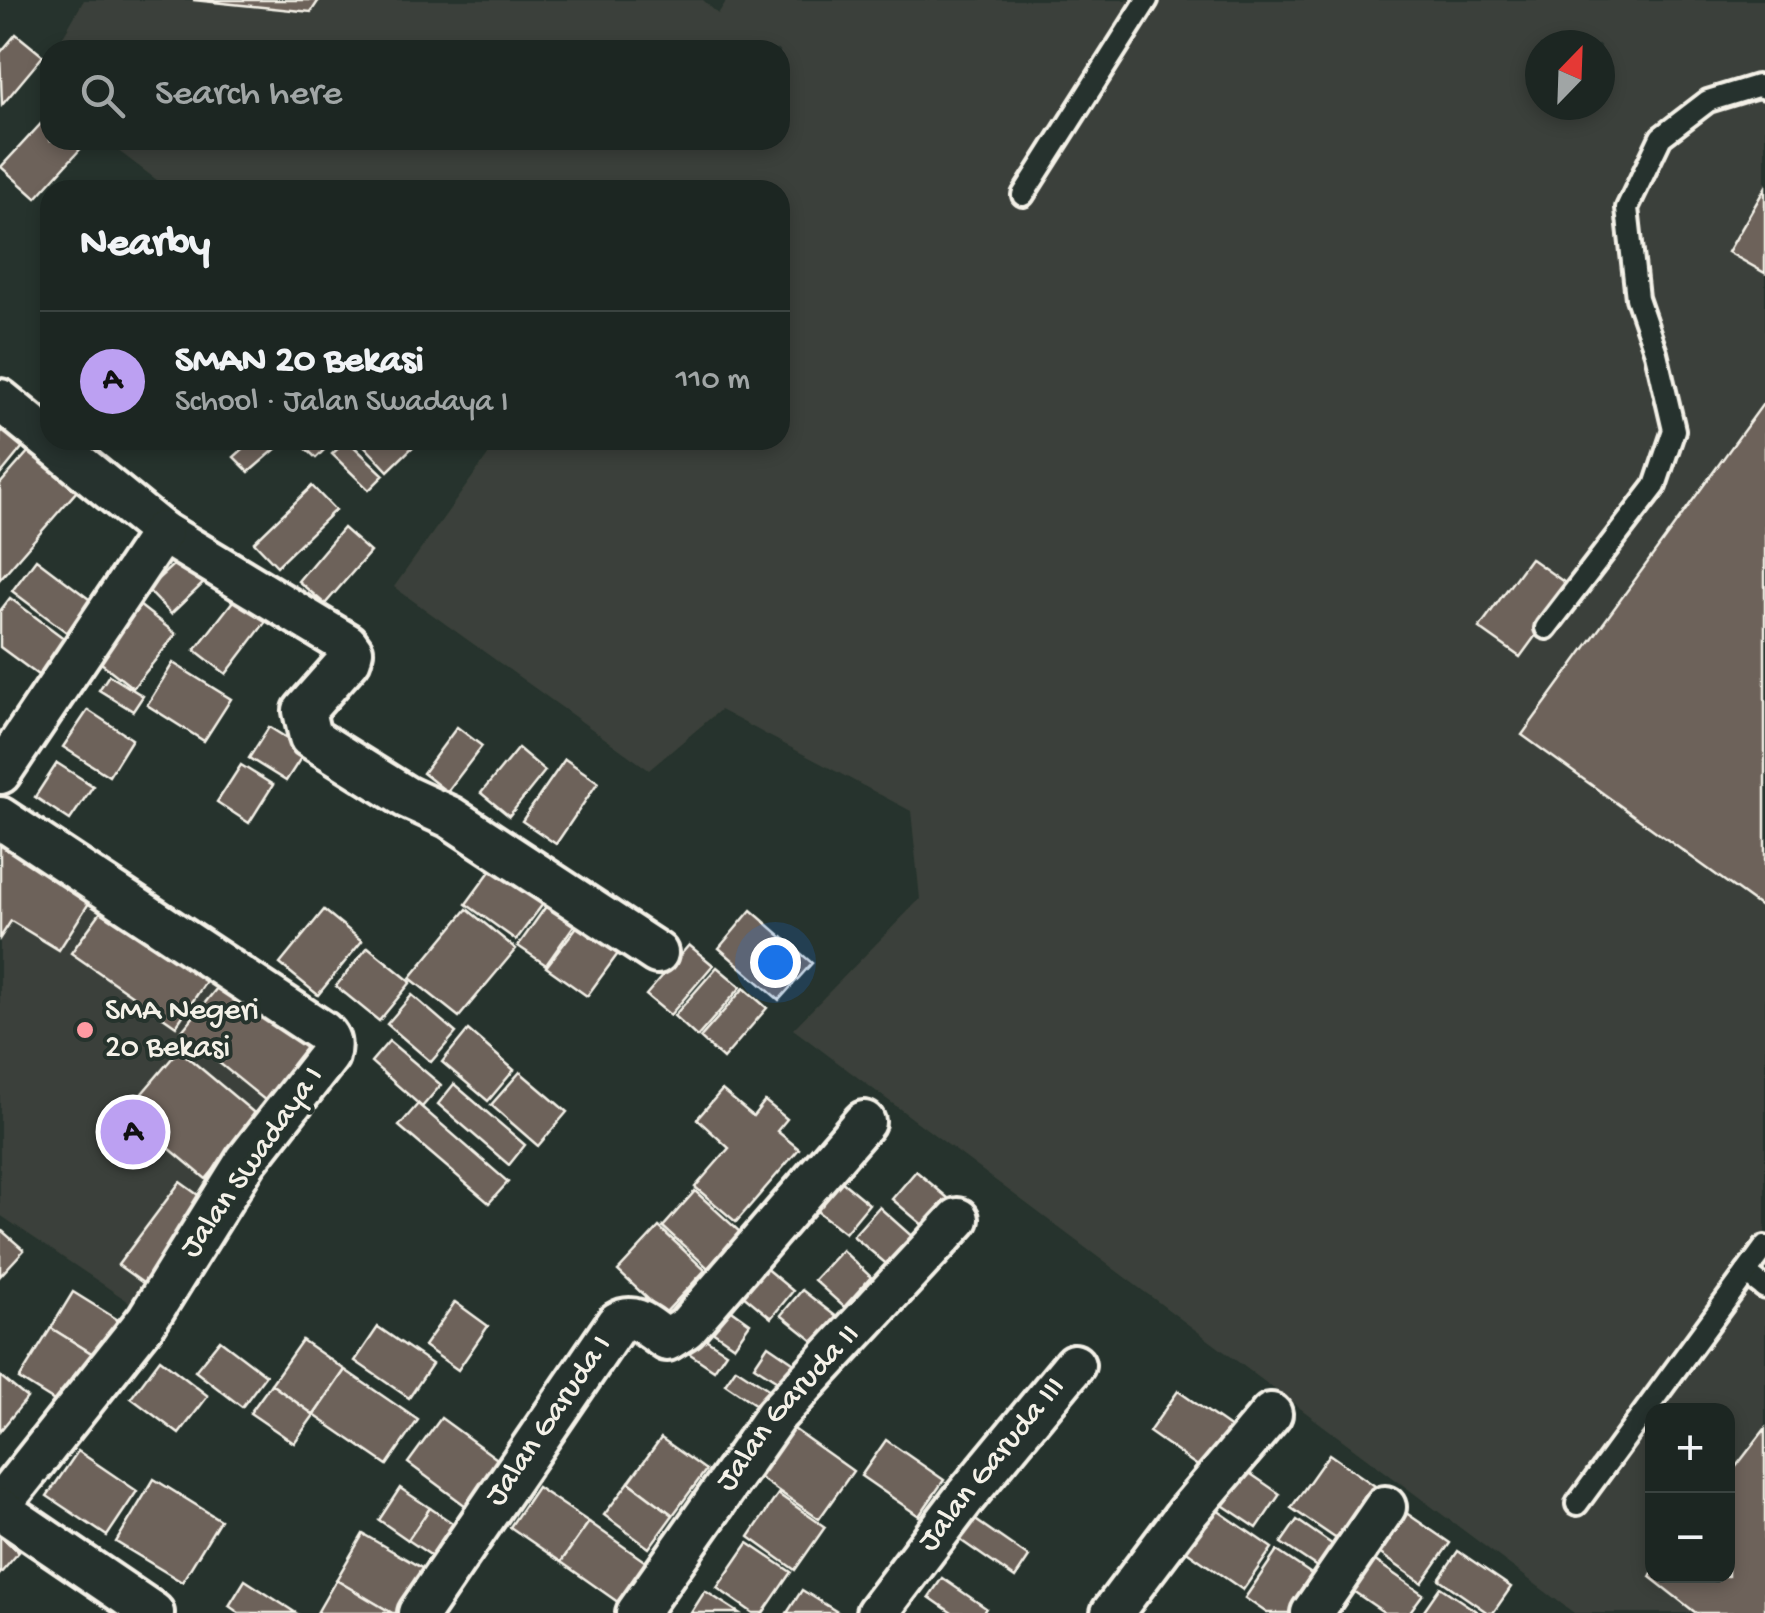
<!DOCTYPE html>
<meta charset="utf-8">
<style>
:root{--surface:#1c2622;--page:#252e2a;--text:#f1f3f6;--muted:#a0a5a5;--line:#3a4340;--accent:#bca0f2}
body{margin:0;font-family:"Gochi Hand",sans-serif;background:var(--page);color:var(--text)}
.controls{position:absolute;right:30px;bottom:30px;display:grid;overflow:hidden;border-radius:20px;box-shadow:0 5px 15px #0003}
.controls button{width:90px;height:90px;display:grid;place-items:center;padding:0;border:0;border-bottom:2px solid var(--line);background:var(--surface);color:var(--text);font:50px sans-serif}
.compass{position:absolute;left:1525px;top:30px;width:90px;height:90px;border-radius:50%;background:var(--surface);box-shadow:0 5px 15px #0003;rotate:23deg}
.you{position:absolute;left:775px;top:962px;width:35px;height:35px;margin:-25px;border:8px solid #fff;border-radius:50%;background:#1a73e8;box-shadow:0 0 0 15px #1a73e833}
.badge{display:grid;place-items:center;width:65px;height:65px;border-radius:50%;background:var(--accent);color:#111;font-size:32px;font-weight:700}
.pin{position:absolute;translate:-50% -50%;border:5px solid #fff;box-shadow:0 2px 10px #0006}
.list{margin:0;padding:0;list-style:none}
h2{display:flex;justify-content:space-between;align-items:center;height:130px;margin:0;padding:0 40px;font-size:42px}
h2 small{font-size:32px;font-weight:400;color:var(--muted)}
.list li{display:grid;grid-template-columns:65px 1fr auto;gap:30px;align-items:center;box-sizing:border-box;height:140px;padding:0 40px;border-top:2px solid var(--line)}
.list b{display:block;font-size:38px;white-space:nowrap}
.list p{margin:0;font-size:32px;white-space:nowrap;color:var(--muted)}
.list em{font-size:32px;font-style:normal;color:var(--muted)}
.icon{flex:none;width:55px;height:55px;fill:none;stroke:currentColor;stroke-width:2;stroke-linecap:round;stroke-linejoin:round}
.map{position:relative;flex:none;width:1765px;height:1613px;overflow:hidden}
.search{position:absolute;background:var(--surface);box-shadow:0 5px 15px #0003;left:40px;top:40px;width:750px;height:110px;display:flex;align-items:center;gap:25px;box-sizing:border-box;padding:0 35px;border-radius:30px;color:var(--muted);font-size:38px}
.panel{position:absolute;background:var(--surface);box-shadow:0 5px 15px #0003;left:40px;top:180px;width:750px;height:270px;border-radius:30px}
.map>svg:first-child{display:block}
.built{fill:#3b413a;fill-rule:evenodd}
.building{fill:#6d625a;stroke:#f4f1e8;stroke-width:2.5}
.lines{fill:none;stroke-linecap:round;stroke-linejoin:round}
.service-casing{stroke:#f4f1e8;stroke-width:28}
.minor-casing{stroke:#f4f1e8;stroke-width:48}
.service{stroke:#26332d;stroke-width:20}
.minor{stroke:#26332d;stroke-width:40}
.poi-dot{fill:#ff9aa2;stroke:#26332d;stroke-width:4}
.labels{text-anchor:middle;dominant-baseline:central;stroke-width:8;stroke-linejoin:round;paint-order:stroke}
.poi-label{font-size:32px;fill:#f4f1e8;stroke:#26332d;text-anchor:start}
.street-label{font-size:32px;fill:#f4f1e8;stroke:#26332d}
</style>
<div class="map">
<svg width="1765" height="1613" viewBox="0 0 1765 1613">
<rect width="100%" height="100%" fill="#26332d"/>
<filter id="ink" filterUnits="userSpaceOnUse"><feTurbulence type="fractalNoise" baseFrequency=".01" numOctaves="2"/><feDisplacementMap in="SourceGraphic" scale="20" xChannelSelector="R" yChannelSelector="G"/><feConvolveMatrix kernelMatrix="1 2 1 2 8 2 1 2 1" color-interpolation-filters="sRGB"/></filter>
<g filter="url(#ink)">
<g class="built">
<path d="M84 0H703L718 14 727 0H1765V1613H1574L793 1029 920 899 911 811 720 710 649 770 394 587 499 440H780V190H170L104 140H780V50H55ZM1540 45H1600V105H1540ZM1652 1410H1728V1576H1652Z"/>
<path d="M0 814 324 1050 141 1310 0 1215Z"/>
</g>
<g class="building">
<path d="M193 0H319L311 12Z"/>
<path d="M16 34 43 56 2 105 0 53Z"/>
<path d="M50 114V140H78L84 145 36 198 1 167Z"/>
<path d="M1765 188V273L1728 252Z"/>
<path d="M1765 401V910L1522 735Z"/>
<path d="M0 422 26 443 0 475Z"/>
<path d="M253 440H273L278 447 249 472 234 457Z"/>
<path d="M297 440H334L316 458Z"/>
<path d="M347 440 384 475 369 490 332 454Z"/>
<path d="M359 440H420L388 471Z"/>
<path d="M36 443 83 484 0 579V484Z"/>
<path d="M312 486 335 510 277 566 254 542Z"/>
<path d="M343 528 370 552 325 604 298 581Z"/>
<path d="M186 553 209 578 171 614 147 589Z"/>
<path d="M1530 558 1571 587 1520 657 1479 628Z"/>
<path d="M36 559 97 605 73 637 12 591Z"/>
<path d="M240 592 270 616 226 674 195 650Z"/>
<path d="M10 598 69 642 42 678 0 647V611Z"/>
<path d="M139 605 176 634 133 688 96 659Z"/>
<path d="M173 663 231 699 204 741 147 705Z"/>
<path d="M109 675 143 696 133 711 99 690Z"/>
<path d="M88 710 132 739 109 776 63 747Z"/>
<path d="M269 727 306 750 286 781 249 758Z"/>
<path d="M457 727 482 746 447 792 423 773Z"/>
<path d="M518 748 545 771 509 816 481 793Z"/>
<path d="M565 759 598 782 556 844 522 821Z"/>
<path d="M57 763 93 786 70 820 35 797Z"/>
<path d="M241 765 273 785 249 823 217 802Z"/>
<path d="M0 827 98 889 59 950 11 921 0 938Z"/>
<path d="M499 859 549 896 516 940 466 904Z"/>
<path d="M554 895 582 914 546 965 518 946Z"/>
<path d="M108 902 211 974 176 1026 71 953Z"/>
<path d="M467 909 516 949 459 1017 410 978Z"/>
<path d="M324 910 362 941 318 995 280 964Z"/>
<path d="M751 910 812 963 779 1000 719 948Z"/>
<path d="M589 911 628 940 587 996 546 967Z"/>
<path d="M689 945 713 965 670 1015 646 995Z"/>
<path d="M368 947 411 982 379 1021 336 986Z"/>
<path d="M717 967 741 987 697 1037 674 1016Z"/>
<path d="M226 977 316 1049 271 1105 181 1032Z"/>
<path d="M744 988 767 1008 723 1059 700 1038Z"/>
<path d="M412 995 456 1033 431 1062 387 1024Z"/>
<path d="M468 1030 514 1070 488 1101 442 1062Z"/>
<path d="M389 1041 441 1085 422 1107 371 1062Z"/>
<path d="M179 1050 259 1117 206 1179 126 1112Z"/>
<path d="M520 1072 567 1112 538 1146 491 1105Z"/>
<path d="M454 1084 525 1145 509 1165 438 1104Z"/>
<path d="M722 1090 753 1116 765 1101 787 1119 777 1131 799 1149 736 1222 695 1187 729 1148 697 1119Z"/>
<path d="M418 1104 508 1182 489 1203 399 1126Z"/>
<path d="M829 1171 869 1204 845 1233 804 1201Z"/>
<path d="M916 1171 949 1199 925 1227 892 1199Z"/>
<path d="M180 1182 212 1205 150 1288 118 1265Z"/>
<path d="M695 1191 740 1232 708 1268 663 1227Z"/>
<path d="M879 1207 915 1239 890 1267 853 1236Z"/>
<path d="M659 1227 705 1270 664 1314 618 1271Z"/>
<path d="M0 1229 24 1250 0 1276Z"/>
<path d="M842 1250 871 1277 844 1307 814 1280Z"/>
<path d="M758 1262 793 1291 771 1318 736 1289Z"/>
<path d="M802 1290 838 1318 817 1344 781 1315Z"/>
<path d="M73 1292 118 1320 96 1356 51 1328Z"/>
<path d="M455 1302 488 1326 458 1370 424 1346Z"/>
<path d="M722 1303 750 1323 734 1346 705 1326Z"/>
<path d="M378 1327 432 1364 409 1398 355 1361Z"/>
<path d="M51 1328 96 1356 64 1407 19 1379Z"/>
<path d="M696 1333 726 1352 714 1370 684 1350Z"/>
<path d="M220 1340 266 1375 242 1407 195 1371Z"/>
<path d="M302 1340 345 1370 314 1415 271 1384Z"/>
<path d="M768 1345 796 1364 782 1384 754 1366Z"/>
<path d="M160 1359 208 1396 179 1434 131 1398Z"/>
<path d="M736 1368 770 1390 759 1407 725 1384Z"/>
<path d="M345 1370 418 1420 387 1465 314 1415Z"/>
<path d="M0 1376 27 1398 0 1431Z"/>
<path d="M271 1384 314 1415 294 1443 250 1413Z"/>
<path d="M1178 1391 1241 1435 1212 1476 1149 1432Z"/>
<path d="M441 1418 500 1461 466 1506 408 1463Z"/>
<path d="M791 1427 853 1471 819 1519 757 1476Z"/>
<path d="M1765 1429V1613H1696L1650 1577 1652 1573 1728 1576V1477Z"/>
<path d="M661 1438 706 1470 673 1515 629 1482Z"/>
<path d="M886 1440 944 1480 919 1516 861 1476Z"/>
<path d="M78 1451 137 1491 107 1536 47 1496Z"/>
<path d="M1329 1454 1378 1488 1341 1542 1291 1508Z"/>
<path d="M1245 1470 1280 1494 1257 1528 1221 1504Z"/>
<path d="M154 1479 220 1520 182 1582 116 1542Z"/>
<path d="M629 1482 673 1515 649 1548 604 1515Z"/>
<path d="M537 1487 589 1522 561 1562 510 1527Z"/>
<path d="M400 1488 430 1508 408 1540 379 1520Z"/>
<path d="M778 1494 825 1527 795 1570 749 1537Z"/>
<path d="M1396 1506 1450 1543 1422 1583 1369 1546Z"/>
<path d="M430 1508 454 1524 432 1556 408 1540Z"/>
<path d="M1214 1508 1272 1548 1243 1590 1185 1550Z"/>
<path d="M964 1512 1029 1557 1015 1578 950 1533Z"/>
<path d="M1297 1520 1339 1549 1323 1571 1281 1543Z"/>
<path d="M589 1522 650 1565 622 1605 561 1562Z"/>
<path d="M363 1534 425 1570 400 1613H392L336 1580Z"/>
<path d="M0 1536 19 1552 0 1574Z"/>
<path d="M748 1543 791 1572 763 1613H753L717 1588Z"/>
<path d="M1277 1551 1319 1579 1295 1613H1267L1245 1598Z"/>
<path d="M1458 1551 1511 1587 1493 1613H1488L1439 1579Z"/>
<path d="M1371 1558 1423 1594 1409 1613H1385L1350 1589Z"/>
<path d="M942 1578 986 1608 983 1613H952L929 1597Z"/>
<path d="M245 1580 296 1613H239L229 1606Z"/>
<path d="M336 1580 392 1613H317Z"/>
<path d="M1440 1587 1479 1613H1422Z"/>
<path d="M802 1590 839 1613H787Z"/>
<path d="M705 1591 739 1613H691Z"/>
</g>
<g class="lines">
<g class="service-casing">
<g id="service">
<path d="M1023 195 1147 0"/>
<path d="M1546 628 1655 486 1674 430 1656 353 1637 298 1627 208 1661 137 1708 101 1757 86 1765 88"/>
<path d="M1746 1273 1765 1288"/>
<path d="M1577 1504 1765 1247"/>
</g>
</g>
<g class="minor-casing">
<g id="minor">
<path d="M0 400 162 532 347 644 352 651 350 659 304 711 310 737 406 797 450 817 657 953"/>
<path d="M0 773 162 532"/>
<path d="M0 818 323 1032C331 1039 331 1046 328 1056L246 1161 147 1320 0 1505"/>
<path d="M0 1509 153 1613"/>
<path id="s1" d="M419 1613 617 1323C637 1311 650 1330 667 1340L686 1328 864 1122"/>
<path id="s2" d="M637 1613 776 1415 958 1219"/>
<path id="s3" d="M877 1613 965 1497 1074 1365"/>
<path d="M1112 1613 1187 1513 1271 1414"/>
<path d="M1312 1613 1385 1507"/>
</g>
</g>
<use href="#service" class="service"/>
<use href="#minor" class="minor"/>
</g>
</g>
<circle class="poi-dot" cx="85" cy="1030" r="10"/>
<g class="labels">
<g class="poi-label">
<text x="105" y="1012">SMA Negeri<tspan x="105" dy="37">20 Bekasi</tspan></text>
</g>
<g class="street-label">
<text transform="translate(253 1163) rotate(-55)">Jalan Swadaya I</text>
<text stroke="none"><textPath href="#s2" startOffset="255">Jalan Garuda II</textPath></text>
<text stroke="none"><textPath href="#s1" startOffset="232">Jalan Garuda I</textPath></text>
<text stroke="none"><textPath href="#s3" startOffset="188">Jalan Garuda III</textPath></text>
</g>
</g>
</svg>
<div class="controls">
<button>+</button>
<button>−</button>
</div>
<svg class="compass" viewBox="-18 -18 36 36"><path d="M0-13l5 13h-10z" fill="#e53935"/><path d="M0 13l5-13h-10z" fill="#a0a5a5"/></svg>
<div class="you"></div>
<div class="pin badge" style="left:133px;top:1132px">A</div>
<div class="search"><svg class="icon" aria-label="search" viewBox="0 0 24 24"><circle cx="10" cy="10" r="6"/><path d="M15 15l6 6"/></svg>Search here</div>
<section class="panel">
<h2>Nearby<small></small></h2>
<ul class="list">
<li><span class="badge">A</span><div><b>SMAN 20 Bekasi</b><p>School · Jalan Swadaya I</p></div><em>110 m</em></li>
</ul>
</section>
</div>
